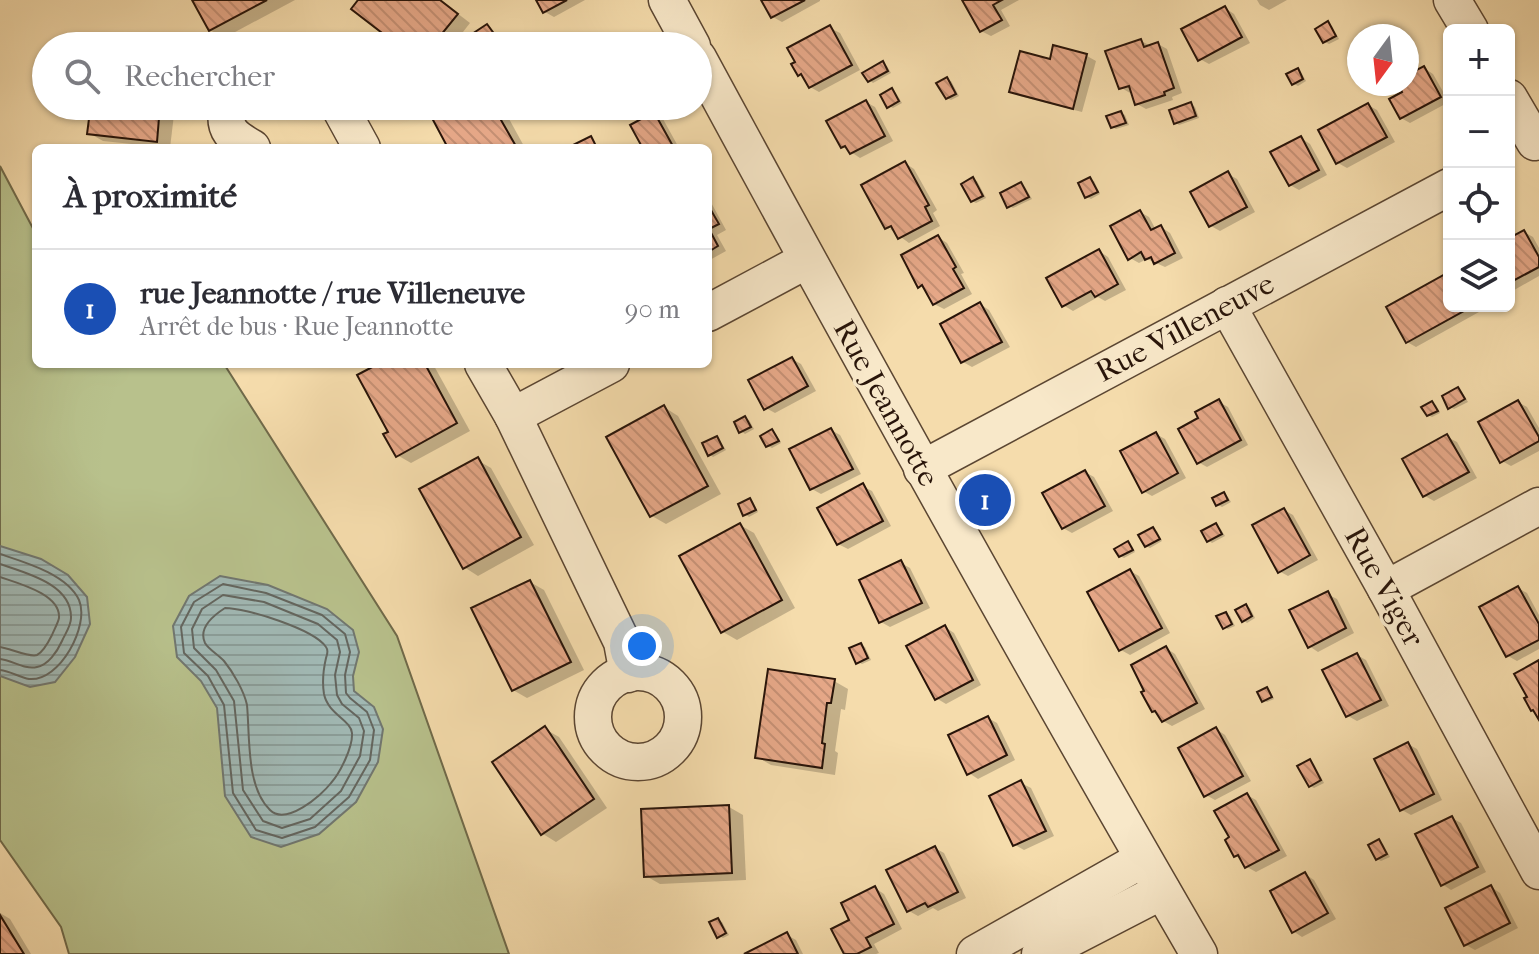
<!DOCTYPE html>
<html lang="fr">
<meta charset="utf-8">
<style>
:root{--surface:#fff;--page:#f7f7f7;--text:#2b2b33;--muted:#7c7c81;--line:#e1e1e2;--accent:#b45309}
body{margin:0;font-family:"IM FELL French Canon",serif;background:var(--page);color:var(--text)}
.controls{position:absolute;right:24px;top:24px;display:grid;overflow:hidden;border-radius:12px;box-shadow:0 2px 6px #0004}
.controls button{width:72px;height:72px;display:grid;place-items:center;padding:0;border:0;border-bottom:2px solid var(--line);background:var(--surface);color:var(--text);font:40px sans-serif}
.compass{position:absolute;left:1347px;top:24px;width:72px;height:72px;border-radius:50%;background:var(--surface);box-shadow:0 2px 6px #0004;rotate:195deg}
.you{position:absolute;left:642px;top:646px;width:28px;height:28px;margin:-20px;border:6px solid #fff;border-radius:50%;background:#1a73e8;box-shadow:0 0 0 12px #1a73e833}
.badge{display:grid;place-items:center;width:52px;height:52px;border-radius:50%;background:var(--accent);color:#fff;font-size:26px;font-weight:700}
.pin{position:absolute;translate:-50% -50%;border:4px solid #fff;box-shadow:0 2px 8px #0006}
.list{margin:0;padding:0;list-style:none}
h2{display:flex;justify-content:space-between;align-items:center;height:104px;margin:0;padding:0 32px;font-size:34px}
h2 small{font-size:26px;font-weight:400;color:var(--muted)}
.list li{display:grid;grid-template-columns:52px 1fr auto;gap:24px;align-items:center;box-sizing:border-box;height:120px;padding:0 32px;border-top:2px solid var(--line)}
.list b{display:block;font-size:30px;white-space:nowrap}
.list p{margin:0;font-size:26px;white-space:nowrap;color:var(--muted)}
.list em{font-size:26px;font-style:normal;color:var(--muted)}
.icon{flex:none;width:44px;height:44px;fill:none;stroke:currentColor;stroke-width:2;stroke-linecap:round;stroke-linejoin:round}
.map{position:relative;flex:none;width:1539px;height:954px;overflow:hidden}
.search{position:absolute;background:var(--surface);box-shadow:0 2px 6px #0004;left:32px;top:32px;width:680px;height:88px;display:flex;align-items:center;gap:20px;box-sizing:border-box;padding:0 28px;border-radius:44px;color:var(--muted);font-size:30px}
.panel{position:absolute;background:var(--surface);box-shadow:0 2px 6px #0004;left:32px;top:144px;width:680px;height:224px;border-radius:12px}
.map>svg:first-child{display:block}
.green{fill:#b8c18c;stroke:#706a4a;stroke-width:2}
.water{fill:url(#water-rules);stroke:#717770;stroke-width:2}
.shadow{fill:#0003}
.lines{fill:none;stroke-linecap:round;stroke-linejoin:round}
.shore{stroke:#64665f;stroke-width:2}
.building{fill:url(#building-back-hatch);stroke:#281409;stroke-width:2}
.minor-casing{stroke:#5b4632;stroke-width:39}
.minor{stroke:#f8e8c9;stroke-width:36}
.labels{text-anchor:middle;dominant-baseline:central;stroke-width:7;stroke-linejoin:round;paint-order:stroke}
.street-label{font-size:30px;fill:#281409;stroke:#f8e8c9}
</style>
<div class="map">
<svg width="1539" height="954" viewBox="0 0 1539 954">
<defs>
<pattern id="water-rules" width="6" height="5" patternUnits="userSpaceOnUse" patternTransform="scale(2)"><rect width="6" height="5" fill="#a1b9b5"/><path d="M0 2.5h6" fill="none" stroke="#8b9e9a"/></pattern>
<pattern id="building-back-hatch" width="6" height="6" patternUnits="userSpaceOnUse" patternTransform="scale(2)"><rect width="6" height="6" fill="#e5a787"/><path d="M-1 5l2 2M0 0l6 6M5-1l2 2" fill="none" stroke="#c48f73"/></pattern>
</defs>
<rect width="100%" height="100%" fill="#f5dcac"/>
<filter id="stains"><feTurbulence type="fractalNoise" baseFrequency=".0025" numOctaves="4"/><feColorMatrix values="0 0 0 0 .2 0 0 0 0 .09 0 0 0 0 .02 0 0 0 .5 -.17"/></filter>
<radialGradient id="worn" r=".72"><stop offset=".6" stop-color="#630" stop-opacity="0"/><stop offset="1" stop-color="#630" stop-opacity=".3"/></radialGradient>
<path class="green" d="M0 166 36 234V364H224L397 636 509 954H69L61 927 0 840Z"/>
<g class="water">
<path d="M0 546 41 559 68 575 87 597 90 624 75 657 55 682 30 687 0 676Z"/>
<path d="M220 576 268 585 327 609 353 630 359 652 353 676 354 691 374 707 383 729 378 762 356 802 319 834 281 847 251 837 225 796 217 708 201 681 177 657 173 626 189 596Z"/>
</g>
<g class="shadow">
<path d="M194 0H295L224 38 210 30Z"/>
<path d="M360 0H440L470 23 452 46H402Z"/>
<path d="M538 0H585L554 17 545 12Z"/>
<path d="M764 0H820V1L782 22 773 17Z"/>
<path d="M965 0H1019L1001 10 1010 26 991 36 981 31Z"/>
<path d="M1257 0H1287L1269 10 1260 5Z"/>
<path d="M1225 8 1234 14 1250 43 1209 64 1200 59Z"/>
<path d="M1328 24 1332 26 1339 39 1329 44 1325 42Z"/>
<path d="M487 26 491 29 497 38 484 46 475 35Z"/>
<path d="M830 28 840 33 860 70 819 92 810 87 805 78 799 74Z"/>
<path d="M1141 41 1151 46 1158 44 1167 49 1182 93 1172 97 1173 100 1146 109 1137 104 1133 92 1130 93 1120 87Z"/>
<path d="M1055 48 1087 56 1096 61 1082 112 1020 96 1011 91 1051 61Z"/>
<path d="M883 64 887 66 891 73 873 83 869 80Z"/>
<path d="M1424 68 1433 74 1449 102 1410 123 1401 118 1405 93 1400 84H1407V77Z"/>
<path d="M1297 70 1301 72 1306 81 1298 86 1294 84Z"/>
<path d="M947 79 951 81 959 96 951 100 947 98Z"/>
<path d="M892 90 896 93 902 103 893 108 889 106Z"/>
<path d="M866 102 875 107 893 141 860 158 842 146Z"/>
<path d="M1191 104 1195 107 1199 118 1179 125 1175 122Z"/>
<path d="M1368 105 1377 110 1395 142 1347 168 1338 163Z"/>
<path d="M96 106H175L170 148 103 141 89 133Z"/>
<path d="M462 106H502L525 148H451Z"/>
<path d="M1121 113 1125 115 1129 125 1116 129 1112 127Z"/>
<path d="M654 114 663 119 679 148H639L644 145Z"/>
<path d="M1301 138 1310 144 1327 175 1299 190 1290 185Z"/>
<path d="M905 163 914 169 937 210 933 213 940 226 909 243 890 229 901 223 889 225V229L887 227Z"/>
<path d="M1228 174 1237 179 1255 212 1220 231 1211 226Z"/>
<path d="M973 179 977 181 986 198 976 203 972 201Z"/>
<path d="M1090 179 1094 181 1100 194 1091 199 1087 197Z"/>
<path d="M1021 185 1025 187 1032 199 1013 208 1009 206Z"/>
<path d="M708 197 726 230 717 235 726 251 708 261Z"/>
<path d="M1140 212 1149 217 1156 230 1161 227 1170 233 1183 258 1165 267 1147 259 1139 263 1130 258Z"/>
<path d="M1524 232 1533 237 1539 248V276L1509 293V240Z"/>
<path d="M938 237 947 243 964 273 961 274 972 294 944 309 934 304 927 290 920 286Z"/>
<path d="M1099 251 1108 257 1126 290 1105 301 1098 297 1073 311 1063 305Z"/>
<path d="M1449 275V306H1476L1479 312 1416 347 1407 342Z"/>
<path d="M980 304 989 310 1010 347 972 367 963 362Z"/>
<path d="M792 359 801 364 816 391 775 413 766 408Z"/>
<path d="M382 364H433L470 431 411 463 397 455 391 433Z"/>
<path d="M1458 389 1462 392 1468 402 1454 409 1450 407Z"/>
<path d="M1219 402 1228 407 1248 445 1207 467 1198 462 1201 419Z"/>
<path d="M1518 402 1527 407 1539 428V451L1511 466 1502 461Z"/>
<path d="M1432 403 1436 405 1440 413 1432 417 1428 415Z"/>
<path d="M664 407 678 416 721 494 666 524 652 516Z"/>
<path d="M745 418 749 420 754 429 745 434 741 431Z"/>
<path d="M831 430 840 435 861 474 821 494 812 489Z"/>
<path d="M772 432 776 434 781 443 772 448 768 446Z"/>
<path d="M1156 434 1165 439 1186 478 1152 496 1143 491Z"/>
<path d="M1447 437 1457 442 1477 478 1434 501 1425 496Z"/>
<path d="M716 438 720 441 726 450 713 457 709 454Z"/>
<path d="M477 460 491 468 534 545 478 576 464 567Z"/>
<path d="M1085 472 1094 477 1113 511 1072 533 1063 528Z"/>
<path d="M862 486 872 491 891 526 848 549 838 544Z"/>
<path d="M1224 494 1228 497 1231 502 1222 507 1218 505Z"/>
<path d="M750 500 753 502 758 512 749 517 745 514Z"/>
<path d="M1284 510 1293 515 1318 560 1288 576 1279 571Z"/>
<path d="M740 525 754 533 795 608 737 640 723 632Z"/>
<path d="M1216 526 1220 528 1225 536 1212 543 1208 540Z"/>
<path d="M1153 529 1157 531 1162 541 1150 548 1146 546Z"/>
<path d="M1128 544 1132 546 1135 552 1124 558 1120 556Z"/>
<path d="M901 563 910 568 930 608 890 627 881 622Z"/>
<path d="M1130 571 1139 576 1170 633 1130 655 1121 650Z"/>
<path d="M530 582 544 590 584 670 527 698 513 690Z"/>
<path d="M1518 588 1527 593 1539 615V649L1517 661 1508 656Z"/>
<path d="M1327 594 1337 599 1354 633 1318 652 1309 646Z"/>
<path d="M1246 606 1250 608 1255 618 1247 623 1243 620Z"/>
<path d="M1226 614 1230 616 1235 626 1228 629 1224 627Z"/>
<path d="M945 627 954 633 981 685 946 704 936 698Z"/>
<path d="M861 645 865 647 871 660 862 664 858 662Z"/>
<path d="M1166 648 1175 654 1205 709 1172 726 1163 721 1159 714 1153 711 1147 692Z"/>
<path d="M1357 655 1366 660 1389 706 1357 721 1348 716Z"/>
<path d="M834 681 848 689 845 710 841 709 835 751 838 753 835 775 771 765 757 757Z"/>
<path d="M1266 689 1270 691 1274 699 1267 702 1263 700Z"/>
<path d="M988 718 997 723 1015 760 978 779 969 773Z"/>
<path d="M545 729 559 737 607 808 556 842 543 834Z"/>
<path d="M1216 729 1225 735 1251 781 1215 800 1206 795Z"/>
<path d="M1408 744 1417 749 1442 800 1411 815 1402 810Z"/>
<path d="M1310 761 1314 764 1324 783 1314 788 1310 786Z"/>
<path d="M1021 783 1031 788 1054 836 1024 850 1015 845Z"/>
<path d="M1247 795 1256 800 1287 856 1256 872 1247 867 1243 860 1235 855 1231 838Z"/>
<path d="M729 807 743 815 746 880 660 884 646 876Z"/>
<path d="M1452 818 1461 823 1486 872 1451 890 1442 884Z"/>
<path d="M1379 842 1383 844 1390 857 1381 861 1377 859Z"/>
<path d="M935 848 944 853 966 898 938 911 933 908 918 916 909 911Z"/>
<path d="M1305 874 1314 880 1336 919 1302 937 1293 931Z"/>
<path d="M1491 887 1500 893 1518 928 1475 950 1466 945Z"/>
<path d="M875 888 884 894 902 929 874 944 879 953 876 954H847L852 920Z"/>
<path d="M0 913 10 919 31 954H0Z"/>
<path d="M718 920 722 922 729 935 723 938 719 936Z"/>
<path d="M787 935 796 940 803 954H748Z"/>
</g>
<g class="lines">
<g class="shore">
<path d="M0 554C24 562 67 574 79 600 90 625 60 682 29 679 19 677 10 671 0 670"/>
<path d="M0 564C26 573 72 584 71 618 71 626 65 634 62 641 57 652 48 665 37 667 24 670 12 660 0 659"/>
<path d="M0 577C17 583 61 594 59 618 58 623 54 630 52 635 49 641 43 652 37 655 30 658 9 648 0 647"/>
<path d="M223 584 266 593 322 615 345 634 350 652 345 675 346 693 350 698 367 712 374 730 370 760 349 797 315 827 282 838 256 830 233 793 224 705 208 676 184 653 181 627 194 602Z"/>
<path d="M223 595 264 602 318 624 337 640 340 652 335 675 337 695 342 704 359 718 364 731 360 756 341 791 310 819 282 828 263 821 243 790 234 701 216 670 194 648 192 629 202 609Z"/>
<path d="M225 608C246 608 314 629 326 647 329 651 327 654 326 658 323 671 322 682 324 694 328 714 351 720 352 733 353 747 340 773 331 783 321 796 286 826 270 810 246 787 250 737 247 705 244 691 233 672 224 661 219 655 209 650 205 643 198 628 214 615 225 608Z"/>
</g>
</g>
<g class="building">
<path d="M192 0H267L209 31Z"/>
<path d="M358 0H440L458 14 432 46H399L351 9Z"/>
<path d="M536 0H567L543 13Z"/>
<path d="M761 0H805L771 18Z"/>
<path d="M962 0H1002L993 5 1002 20 980 32Z"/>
<path d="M1225 6 1242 37 1198 61 1181 29Z"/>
<path d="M1328 21 1336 36 1323 43 1315 29Z"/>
<path d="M487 24 495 35 479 45 472 34Z"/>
<path d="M830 25 852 65 809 88 801 74 798 76 791 64 795 62 787 48Z"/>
<path d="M1141 39 1144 47 1158 42 1174 88 1164 92 1165 95 1135 105 1129 86 1119 89 1105 51Z"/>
<path d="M1053 45 1087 54 1073 109 1009 92 1020 51 1050 59Z"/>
<path d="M883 61 888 71 868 82 862 73Z"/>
<path d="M1424 66 1441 97 1400 119 1389 99 1402 92 1398 84H1407V75Z"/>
<path d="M1298 68 1303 79 1292 85 1286 74Z"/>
<path d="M947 77 956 94 946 99 936 83Z"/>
<path d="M892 88 899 101 887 108 880 95Z"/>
<path d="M866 100 885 136 850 154 845 146 841 148 826 121Z"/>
<path d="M1191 102 1196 116 1174 124 1169 110Z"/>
<path d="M1368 103 1387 137 1336 164 1318 130Z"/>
<path d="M94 106H160L157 142 87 134 90 111H93Z"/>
<path d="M458 106H493L517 148H448L433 120Z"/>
<path d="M1121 111 1126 123 1111 128 1106 116Z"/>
<path d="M654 112 674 148H635L641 145 630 125Z"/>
<path d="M591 136 597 148H572L571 146Z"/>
<path d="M1301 136 1319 170 1289 186 1270 152Z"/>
<path d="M905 161 929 205 925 207 932 221 898 239 891 226 885 229 861 185Z"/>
<path d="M1228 171 1247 207 1209 227 1190 192Z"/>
<path d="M973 177 983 196 971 202 961 184Z"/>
<path d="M1090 177 1098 192 1085 198 1078 183Z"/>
<path d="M1021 182 1029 197 1007 208 1000 193Z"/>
<path d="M708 205 719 224 709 229 718 246 708 252Z"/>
<path d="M1140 210 1151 230 1161 225 1175 253 1154 264 1151 257 1145 260 1141 252 1128 260 1110 226Z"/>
<path d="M1524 230 1539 257V267L1509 283V238Z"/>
<path d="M938 235 956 267 953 269 964 288 933 305 922 285 918 288 901 255Z"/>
<path d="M1099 249 1118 284 1095 297 1091 291 1062 307 1046 278Z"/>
<path d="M1449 272V306L1471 307 1406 343 1386 307Z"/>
<path d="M980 302 1002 342 961 363 940 324Z"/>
<path d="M792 357 808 386 764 410 748 380Z"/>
<path d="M378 364H425L457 423 396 457 383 434 388 432 357 375Z"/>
<path d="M1458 387 1465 399 1448 409 1442 396Z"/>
<path d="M1219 399 1241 440 1197 464 1178 429 1198 418 1195 412Z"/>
<path d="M1518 400 1539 437V441L1500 463 1478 422Z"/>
<path d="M1432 401 1438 411 1427 416 1421 407Z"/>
<path d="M664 405 708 486 650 517 606 437Z"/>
<path d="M745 416 751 427 739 433 734 422Z"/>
<path d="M831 428 853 469 810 490 789 449Z"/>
<path d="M772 429 779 441 766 447 760 436Z"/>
<path d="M1156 432 1178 473 1142 493 1120 451Z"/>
<path d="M1447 434 1469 472 1423 497 1402 459Z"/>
<path d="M717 436 723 448 708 456 702 443Z"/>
<path d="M478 457 521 537 463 569 419 489Z"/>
<path d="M1085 470 1105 506 1062 529 1042 493Z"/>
<path d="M863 483 883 521 837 545 817 508Z"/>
<path d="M1224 492 1228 500 1216 506 1212 498Z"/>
<path d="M750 498 756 510 743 516 738 504Z"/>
<path d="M1284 508 1310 555 1278 573 1252 525Z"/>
<path d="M740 523 782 600 721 633 679 556Z"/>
<path d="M1216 523 1222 534 1207 542 1201 531Z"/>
<path d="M1153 527 1160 539 1145 547 1138 535Z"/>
<path d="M1128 541 1133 550 1119 557 1114 549Z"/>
<path d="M901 560 922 603 879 623 859 580Z"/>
<path d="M1130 569 1162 628 1119 651 1087 592Z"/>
<path d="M530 580 571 662 512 691 471 608Z"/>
<path d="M1518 586 1539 624V640L1506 657 1479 607Z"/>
<path d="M1328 591 1346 628 1308 648 1289 610Z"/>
<path d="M1246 604 1252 616 1242 622 1235 610Z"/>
<path d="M1226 612 1232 624 1223 629 1216 616Z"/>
<path d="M945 625 973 680 935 700 906 646Z"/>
<path d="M861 643 868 658 856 664 849 648Z"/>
<path d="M1166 646 1197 703 1162 722 1155 711 1152 712 1141 692 1144 691 1131 665Z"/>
<path d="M1357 653 1381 700 1346 717 1322 670Z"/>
<path d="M1539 660V720L1533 710 1531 711 1524 698 1527 697 1514 674Z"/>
<path d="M768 669 835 679 831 703H827L822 743 825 744 822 768 755 758Z"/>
<path d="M1267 687 1272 697 1262 702 1257 692Z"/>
<path d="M988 716 1007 755 967 775 948 735Z"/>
<path d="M545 726 594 799 541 835 492 762Z"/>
<path d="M1216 727 1243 776 1204 797 1178 748Z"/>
<path d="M1408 742 1434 794 1400 811 1374 759Z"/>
<path d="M1310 759 1321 780 1309 787 1297 766Z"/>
<path d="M1021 780 1046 831 1013 846 989 796Z"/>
<path d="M1247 793 1279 850 1245 868 1238 855 1234 857 1225 840 1229 837 1214 811Z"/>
<path d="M729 805 732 873 644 877 641 809Z"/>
<path d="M1452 816 1478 867 1441 886 1415 834Z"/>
<path d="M1379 839 1387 854 1376 860 1368 845Z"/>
<path d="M935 846 958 892 928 907 925 903 907 912 886 870Z"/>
<path d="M1305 872 1328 913 1292 933 1270 891Z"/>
<path d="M1491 885 1510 923 1464 946 1445 908Z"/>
<path d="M875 886 894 924 866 938 871 947 857 954H844L831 929 849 920 841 903Z"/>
<path d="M0 915 24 954H0Z"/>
<path d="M718 918 726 933 717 938 709 922Z"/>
<path d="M787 932 798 954H744Z"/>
</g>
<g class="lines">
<g class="minor-casing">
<g id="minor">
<path d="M667 0 692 46"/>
<path d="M1452 0 1470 30"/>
<path d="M698 58C861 359 1027 658 1199 954"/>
<path d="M1509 98 1535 142"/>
<path d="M228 106C222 130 233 137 252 148"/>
<path d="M339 106 362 148"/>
<path d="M1227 305 1386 589 1539 871"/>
<path d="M708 313 807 260"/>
<path d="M483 364 513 416 622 642 628 674"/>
<path d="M513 416 611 364"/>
<path d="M922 469 1449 187"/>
<path d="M1386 589 1539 506"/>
<circle cx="638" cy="717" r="45"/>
<path d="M975 954 1143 859"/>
<path d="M1040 954 1162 891"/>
</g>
</g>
<use href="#minor" class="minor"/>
</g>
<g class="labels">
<g class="street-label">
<text transform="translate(1185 328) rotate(-28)">Rue Villeneuve</text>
<text transform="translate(886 403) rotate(61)">Rue Jeannotte</text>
<text transform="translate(1384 587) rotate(61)">Rue Viger</text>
</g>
</g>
<rect width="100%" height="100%" filter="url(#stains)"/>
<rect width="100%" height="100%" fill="url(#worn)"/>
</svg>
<div class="controls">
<button>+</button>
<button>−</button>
<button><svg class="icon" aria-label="locate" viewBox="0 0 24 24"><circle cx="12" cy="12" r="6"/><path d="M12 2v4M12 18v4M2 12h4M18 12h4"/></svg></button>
<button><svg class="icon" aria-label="layers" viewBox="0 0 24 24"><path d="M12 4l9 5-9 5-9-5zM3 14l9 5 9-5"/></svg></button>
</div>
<svg class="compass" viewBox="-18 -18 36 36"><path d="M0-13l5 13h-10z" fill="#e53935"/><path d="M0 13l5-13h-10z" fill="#7c7c81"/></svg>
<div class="you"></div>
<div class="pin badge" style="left:985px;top:500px;background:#1a4fb4">1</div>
<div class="search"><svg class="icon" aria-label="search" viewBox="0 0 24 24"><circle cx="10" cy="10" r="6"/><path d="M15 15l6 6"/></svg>Rechercher</div>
<section class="panel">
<h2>À proximité<small></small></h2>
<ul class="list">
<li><span class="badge" style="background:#1a4fb4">1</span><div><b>rue Jeannotte / rue Villeneuve</b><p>Arrêt de bus · Rue Jeannotte</p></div><em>90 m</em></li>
</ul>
</section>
</div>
